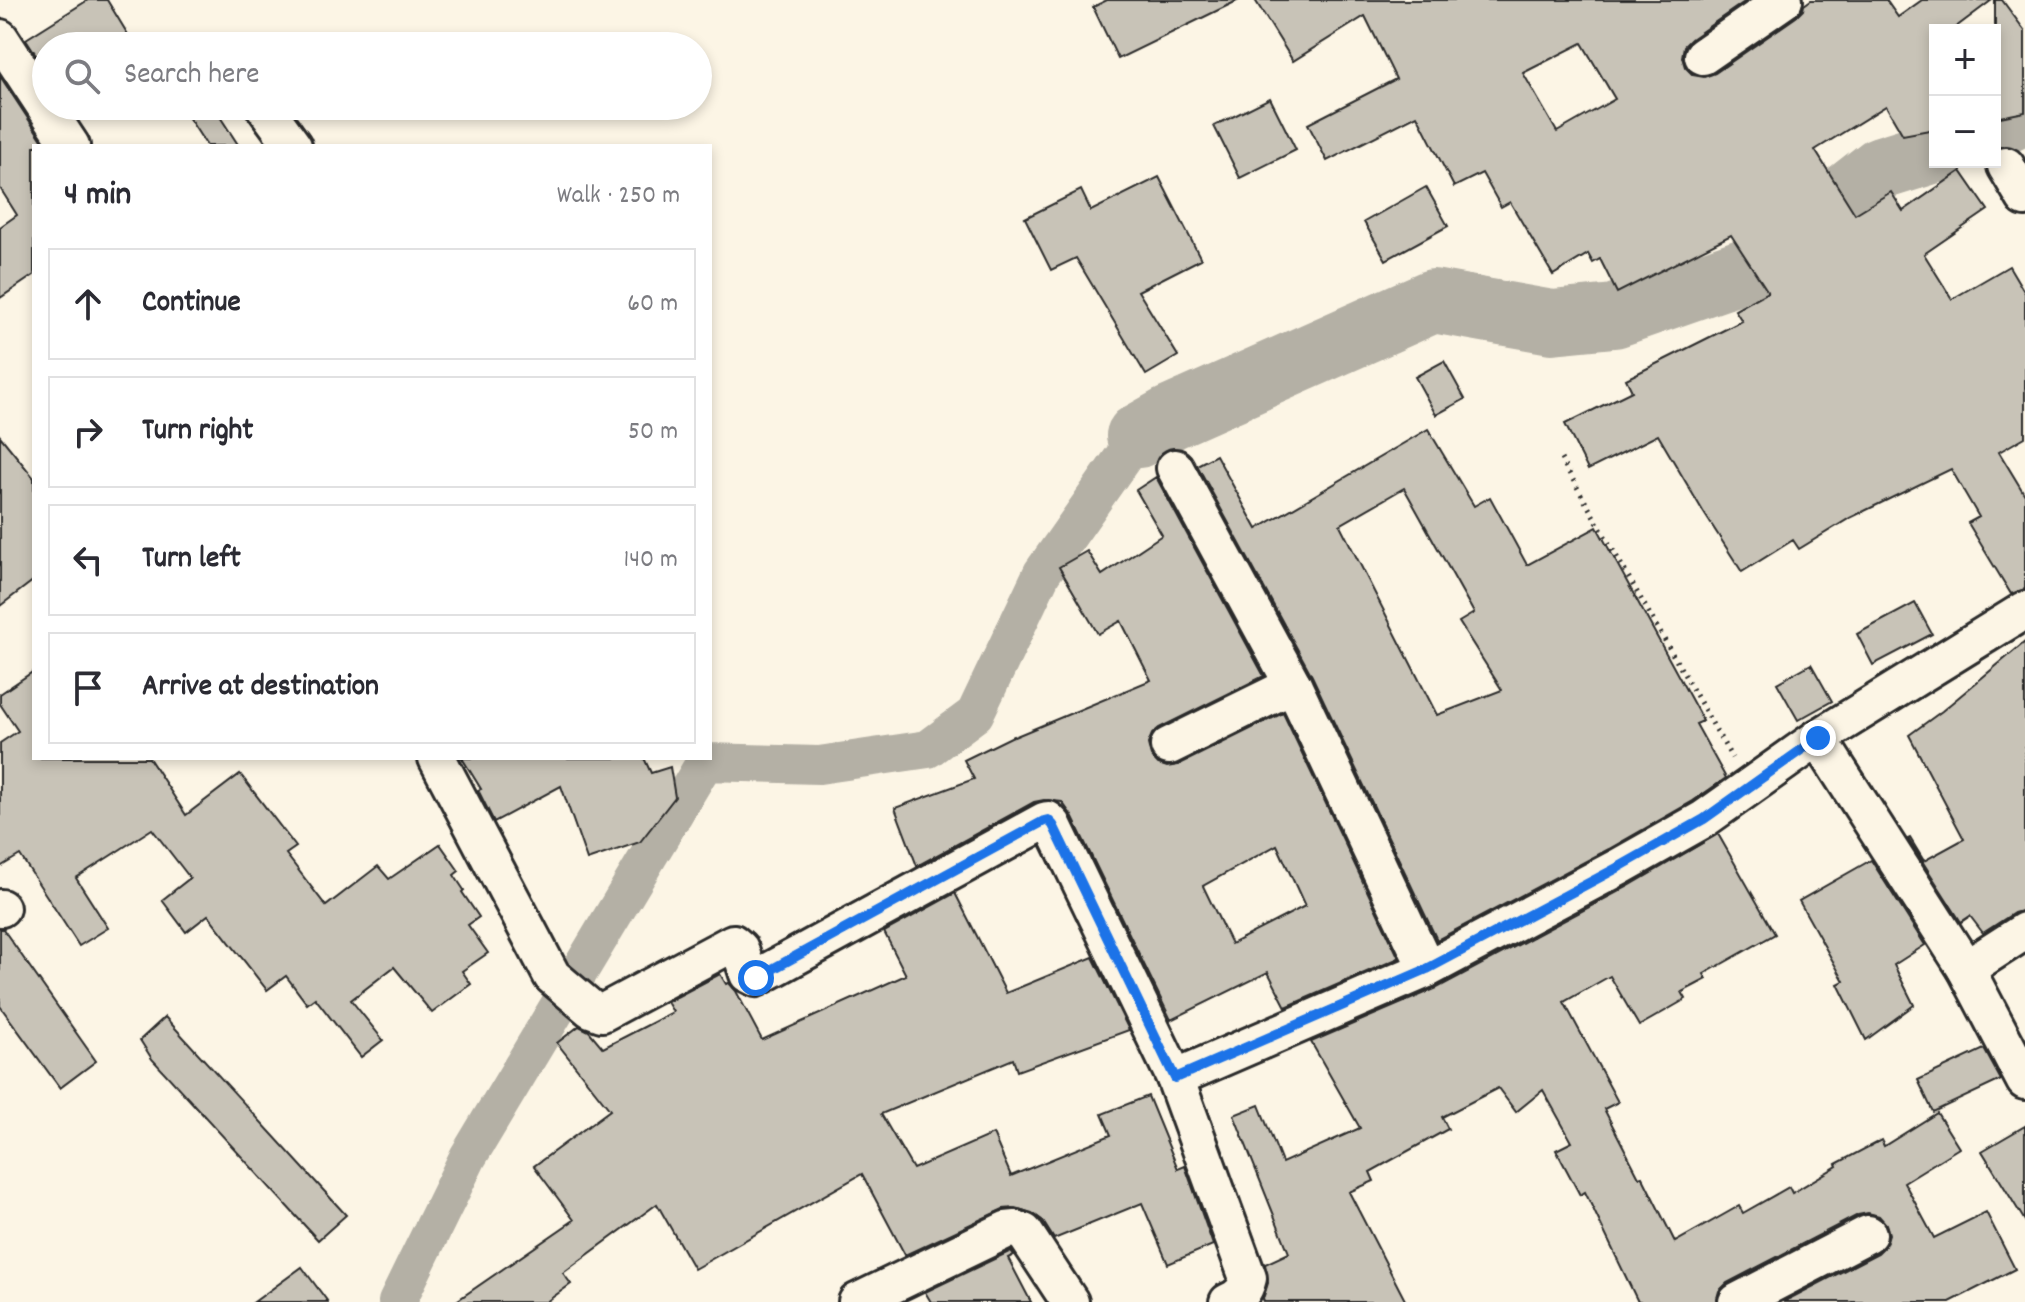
<!DOCTYPE html>
<meta charset="utf-8">
<style>
:root{--surface:#fff;--page:#f2f2f3;--text:#2b2b33;--muted:#7c7c81;--line:#e1e1e2}
body{margin:0;font-family:Dekko,sans-serif;background:var(--page);color:var(--text)}
.controls{position:absolute;right:24px;top:24px;display:grid;overflow:hidden;border-radius:0px;box-shadow:0 4px 12px #0003}
.controls button{width:72px;height:72px;display:grid;place-items:center;padding:0;border:0;border-bottom:2px solid var(--line);background:var(--surface);color:var(--text);font:40px sans-serif}
.stop{position:absolute;width:24px;height:24px;margin:-18px;border:6px solid #1a73e8;border-radius:50%;background:#fff}
.stop.end{background:#1a73e8;border-color:#fff;box-shadow:0 2px 8px #0008}
.list{margin:0;padding:0;list-style:none}
h2{display:flex;justify-content:space-between;align-items:center;height:104px;margin:0;padding:0 32px;font-size:34px}
h2 small{font-size:26px;font-weight:400;color:var(--muted)}
.list li{display:grid;grid-template-columns:52px 1fr auto;gap:24px;align-items:center;box-sizing:border-box;height:112px;margin:0 16px 16px;padding:0 16px;border:2px solid var(--line);border-radius:0px}
.list b{display:block;font-size:30px;white-space:nowrap}
.list em{font-size:26px;font-style:normal;color:var(--muted)}
.icon{flex:none;width:44px;height:44px;fill:none;stroke:currentColor;stroke-width:2;stroke-linecap:round;stroke-linejoin:round}
.map{position:relative;flex:none;width:2025px;height:1302px;overflow:hidden}
.search{position:absolute;background:var(--surface);box-shadow:0 4px 12px #0003;left:32px;top:32px;width:680px;height:88px;display:flex;align-items:center;gap:20px;box-sizing:border-box;padding:0 28px;border-radius:44px;color:var(--muted);font-size:30px}
.panel{position:absolute;background:var(--surface);box-shadow:0 4px 12px #0003;left:32px;top:144px;width:680px;height:616px;border-radius:0px}
.map>svg:first-child{display:block}
.lines{fill:none;stroke-linecap:round;stroke-linejoin:round}
.canal{stroke:#b4b0a5;stroke-width:38}
.river{stroke:#b4b0a5;stroke-width:64}
.building{fill:#c8c3b7;stroke:#2b2b2b;stroke-width:2;fill-rule:evenodd}
.minor-casing{stroke:#2b2b2b;stroke-width:42}
.path{stroke:#2b2b2b;stroke-width:5;stroke-dasharray:2 6;stroke-linecap:butt}
.minor{stroke:#fcf5e5;stroke-width:36}
.route{stroke:#1a73e8;stroke-width:10}
</style>
<div class="map">
<svg width="2025" height="1302" viewBox="0 0 2025 1302">
<rect width="100%" height="100%" fill="#fcf5e5"/>
<filter id="ink" filterUnits="userSpaceOnUse"><feTurbulence type="fractalNoise" baseFrequency=".0125" numOctaves="2"/><feDisplacementMap in="SourceGraphic" scale="16" xChannelSelector="R" yChannelSelector="G"/><feConvolveMatrix kernelMatrix="1 2 1 2 8 2 1 2 1" color-interpolation-filters="sRGB"/></filter>
<g filter="url(#ink)">
<g class="lines">
<path class="canal" d="M397 1302 468 1157 705 762 819 765 928 749 975 714 1042 573 1138 436"/>
<g class="river">
<path d="M1995 127 2025 112"/>
<path d="M1138 436 1170 418 1433 301 1552 322 1614 316 1754 267 1881 168 1935 151"/>
</g>
</g>
<g class="building">
<path d="M88 0H107L135 46H46V70L26 39Z"/>
<path d="M1107 0H1239L1118 59 1093 7Z"/>
<path d="M1255 0H1747L1691 39 1684 46 1682 57 1685 67 1693 75 1704 77 1715 73 1796 17 1803 10 1804 5 1811 0H1886L1898 17 1922 0H1992L1952 30H1935V129L1903 135 1886 106 1815 150 1855 214 1891 192 1903 211 1961 171 1988 210 1924 254 1952 299 2009 266 2025 293V437L1999 452 2025 495V589L2011 594 1968 523 1979 517 1951 469 1850 518 1799 549 1793 540 1742 572 1704 513 1658 435 1588 470 1565 424 1632 391 1626 379 1742 321 1735 310 1768 292 1731 235 1617 293 1600 259 1593 263 1588 254 1553 275 1510 202 1501 207 1482 173 1454 187 1417 115 1327 161 1308 124 1396 79 1365 16 1293 61ZM1582 43 1615 99 1557 132 1523 73Z"/>
<path d="M1995 0H2002L2025 31V112L1995 118Z"/>
<path d="M0 76 46 146H34V275L0 298V227L17 215 0 188Z"/>
<path d="M1270 98 1296 150 1240 178 1214 126Z"/>
<path d="M181 106H213L239 146H207Z"/>
<path d="M1159 177 1201 259 1138 291 1178 356 1146 375 1076 258 1051 270 1025 218 1081 190 1091 211Z"/>
<path d="M1426 187 1448 226 1386 260 1364 222Z"/>
<path d="M1444 361 1465 399 1436 415 1415 377Z"/>
<path d="M1428 429 1474 506 1490 497 1527 565 1597 527 1703 721 1696 724 1726 778 1693 801 1609 849 1437 940 1312 676 1197 465 1216 455 1257 529ZM1404 488 1474 613 1459 622 1502 690 1437 715 1340 525Z"/>
<path d="M0 436 34 478V580L0 606Z"/>
<path d="M1156 477 1264 676 1159 728 1152 734 1148 744 1151 756 1158 764 1167 767 1178 765 1283 713 1399 958 1286 1007 1268 972 1171 1020 1072 816 1062 802 1044 800 1034 802 917 866 895 808 974 779 964 760 1013 736 1014 737 1151 680 1121 621 1098 634 1059 567 1087 551 1102 575 1162 535 1136 490ZM1277 845 1305 906 1231 944 1203 886Z"/>
<path d="M1915 603 1932 634 1873 665 1857 634Z"/>
<path d="M2025 642V910L2014 913 1983 933 1970 916 1961 922 1908 839 1910 838 1924 861 1964 839 1909 735 1942 711Z"/>
<path d="M1811 664 1832 701 1798 720 1777 683Z"/>
<path d="M34 671V758H149L186 815 240 774 296 847 286 854 326 906 378 866 389 879 440 844 459 871 454 875 464 890 462 892 479 917 468 925 488 953 462 971 471 984 432 1013 394 967 351 1000 383 1040 361 1057 315 998 307 1004 286 976 267 990 208 915 186 932 162 900 190 878 152 829 76 878 108 928 79 946 20 855 0 867V743L18 731 0 704V694Z"/>
<path d="M462 758H644L651 773 670 767 675 797 640 842 587 860 561 786 494 822 478 790 481 789Z"/>
<path d="M1718 834 1775 934 1704 974 1707 979 1682 992 1686 999 1639 1026 1610 976 1564 1002 1618 1102 1604 1109 1639 1177 1642 1176 1675 1242 1739 1206 1743 1213 1789 1187 1792 1193 1837 1166 1836 1164 1881 1140 1884 1146 1937 1113 1959 1148 1904 1182 1934 1238 1986 1212 2015 1269 1950 1302H1783L1878 1253 1885 1246 1889 1234 1886 1224 1879 1216 1868 1213 1858 1215 1727 1283 1719 1291 1716 1302H1638L1585 1192 1580 1195 1556 1150 1572 1142 1543 1090 1516 1112 1498 1088 1442 1117 1448 1129 1370 1172 1374 1181 1349 1192 1406 1302H1264L1263 1299 1268 1283 1265 1264 1289 1253 1234 1115 1259 1105 1282 1163 1360 1128 1311 1042 1437 988 1629 886Z"/>
<path d="M1871 860 1925 945 1894 965 1914 1005 1866 1040 1838 984 1844 981 1799 901Z"/>
<path d="M955 893 1006 993 1093 957 1129 1030 1017 1071 1013 1059 881 1114 913 1169 993 1134 1011 1176 1111 1135 1102 1114 1148 1096 1178 1169 1185 1166 1213 1245 1168 1264 1142 1203 1054 1239 1042 1220 1032 1213 1015 1208 1003 1209 905 1255 862 1174 694 1269 657 1204 563 1273 571 1284 546 1302H455L574 1220 534 1166 610 1110 557 1043 579 1026 589 1031 603 1048 673 1012 667 1002 720 974 726 984 729 983 736 991 762 1040 906 975 884 932Z"/>
<path d="M0 929H3L96 1061 60 1088 0 1006Z"/>
<path d="M165 1017 346 1215 318 1240 152 1059 140 1040Z"/>
<path d="M1984 1049 2001 1080 1933 1112 1918 1080Z"/>
<path d="M2025 1126V1221L1982 1151Z"/>
<path d="M1011 1251 1014 1255 1008 1258 1031 1302H931L925 1292Z"/>
<path d="M302 1267 328 1302H254Z"/>
</g>
<g class="lines">
<g class="minor-casing">
<g id="minor">
<path d="M0 38 71 146"/>
<path d="M1703 56 1784 0"/>
<path d="M264 106 293 146"/>
<path d="M2006 166 2025 198"/>
<path d="M1175 468 1293 685"/>
<path d="M1818 738 2025 610"/>
<path d="M1169 746 1293 685 1427 969"/>
<path d="M437 758 552 976 591 1009 602 1013 733 943 740 949 748 974 756 978 1044 821 1048 820 1053 825 1175 1078 1427 969 1619 867 1704 819 1818 738 1966 969 2025 1081"/>
<path d="M0 908H1"/>
<path d="M1966 969 2025 931"/>
<path d="M1175 1078 1248 1278C1245 1291 1240 1297 1228 1302"/>
<path d="M857 1302 1006 1230 1016 1229 1024 1232 1070 1302"/>
<path d="M1737 1302 1868 1234"/>
</g>
</g>
<path class="path" d="M1561 459 1732 758"/>
<use href="#minor" class="minor"/>
</g>
</g>
<g class="lines" filter="url(#ink)">
<path class="route" d="M756 978 1044 821 1048 820 1053 825 1175 1078 1427 969 1619 867 1704 819 1818 738"/>
</g>
</svg>
<div class="controls">
<button>+</button>
<button>−</button>
</div>
<div class="stop" style="left:756px;top:978px"></div>
<div class="stop end" style="left:1818px;top:738px"></div>
<div class="search"><svg class="icon" aria-label="search" viewBox="0 0 24 24"><circle cx="10" cy="10" r="6"/><path d="M15 15l6 6"/></svg>Search here</div>
<section class="panel">
<h2>4 min<small>Walk · 250 m</small></h2>
<ul class="list">
<li><svg class="icon" aria-label="ahead" viewBox="0 0 24 24"><path d="M12 20V5M6 11l6-6 6 6"/></svg><div><b>Continue</b></div><em>60 m</em></li>
<li><svg class="icon" aria-label="right" viewBox="0 0 24 24"><path d="M7 20v-9h11M14 6l5 5-5 5"/></svg><div><b>Turn right</b></div><em>50 m</em></li>
<li><svg class="icon" aria-label="left" viewBox="0 0 24 24"><path d="M17 20v-9H6M10 6l-5 5 5 5"/></svg><div><b>Turn left</b></div><em>140 m</em></li>
<li><svg class="icon" aria-label="arrive" viewBox="0 0 24 24"><path d="M6 21V4h12l-3 4 3 4H6"/></svg><div><b>Arrive at destination</b></div></li>
</ul>
</section>
</div>
